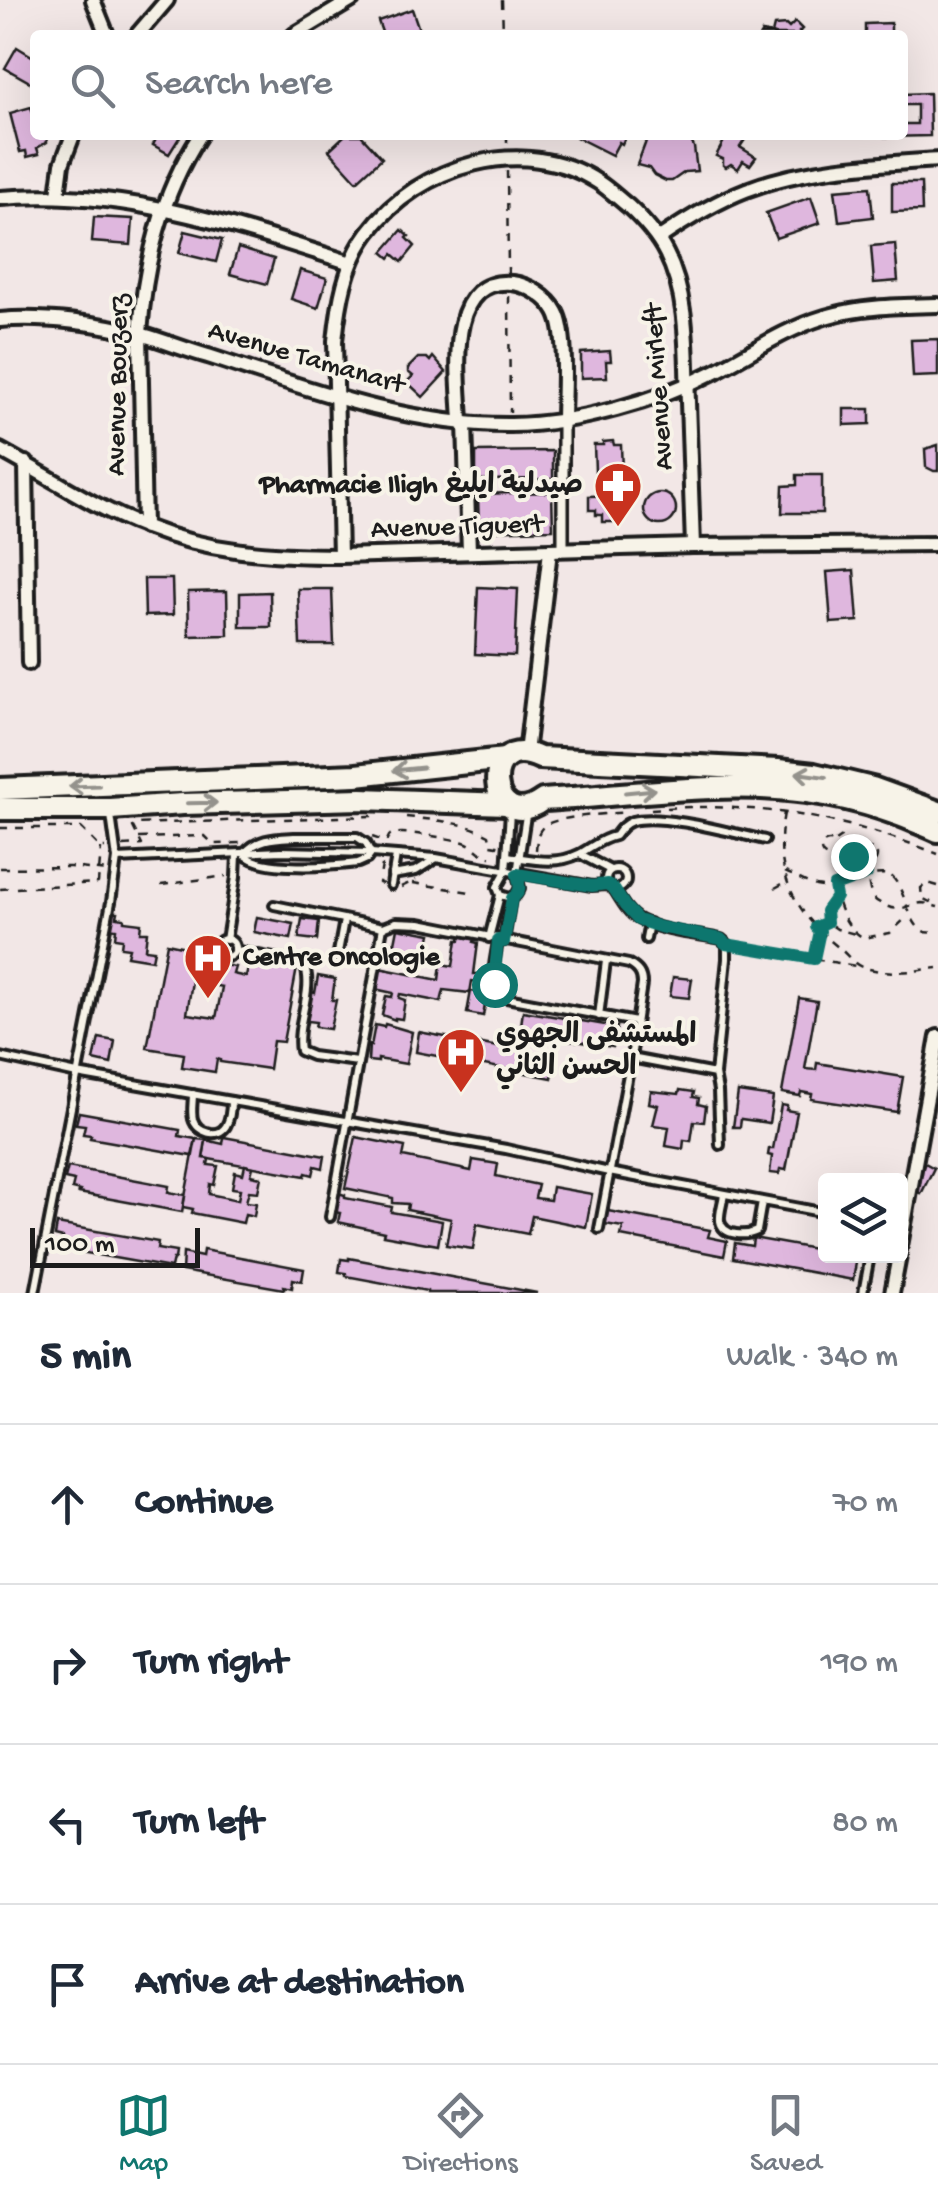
<!DOCTYPE html>
<meta charset="utf-8">
<style>
:root{--surface:#fff;--page:#f6f6f7;--text:#1f2937;--muted:#747a83;--line:#e0e1e3;--accent:#0f766e}
body{margin:0;font-family:"Gochi Hand","Playpen Sans Arabic",sans-serif;background:var(--page);color:var(--text)}
.controls{position:absolute;right:30px;bottom:30px;display:grid;overflow:hidden;border-radius:10px;box-shadow:0 10px 40px #0002}
.controls button{width:90px;height:90px;display:grid;place-items:center;padding:0;border:0;border-bottom:2px solid var(--line);background:var(--surface);color:var(--text);font:50px sans-serif}
.scale{position:absolute;left:30px;bottom:25px;width:170px;box-sizing:border-box;padding-left:10px;border:5px solid #1c1c1c;border-top:0;font-size:28px;line-height:35px;white-space:nowrap;color:#1c1c1c;-webkit-text-stroke:8px #f7f3e8;paint-order:stroke}
.stop{position:absolute;width:30px;height:30px;margin:-22px;border:8px solid #0f766e;border-radius:50%;background:#fff}
.stop.end{background:#0f766e;border-color:#fff;box-shadow:0 2px 10px #0008}
.list{margin:0;padding:0;list-style:none}
h2{display:flex;justify-content:space-between;align-items:center;height:130px;margin:0;padding:0 40px;font-size:42px}
h2 small{font-size:32px;font-weight:400;color:var(--muted)}
.list li{display:grid;grid-template-columns:65px 1fr auto;gap:30px;align-items:center;box-sizing:border-box;height:160px;padding:0 40px;border-top:2px solid var(--line)}
.list b{display:block;font-size:38px;white-space:nowrap}
.list em{font-size:32px;font-style:normal;color:var(--muted)}
.icon{flex:none;width:55px;height:55px;fill:none;stroke:currentColor;stroke-width:2;stroke-linecap:round;stroke-linejoin:round}
.map{position:relative;flex:none;width:938px;height:1293px;overflow:hidden}
.search{position:absolute;background:var(--surface);box-shadow:0 10px 40px #0002;left:30px;right:30px;top:30px;height:110px;display:flex;align-items:center;gap:25px;box-sizing:border-box;padding:0 35px;border-radius:10px;color:var(--muted);font-size:38px}
.sheet{height:770px;background:var(--surface)}
nav{display:flex;justify-content:space-around;align-items:center;box-sizing:border-box;height:140px;border-top:2px solid var(--line);background:var(--surface);font-size:28px;color:var(--muted)}
nav a{display:grid;justify-items:center;gap:5px}
nav .on{color:var(--accent)}
.map>svg:first-child{display:block}
.building{fill:#dfb7de;stroke:#1c1c1c;stroke-width:2.5;fill-rule:evenodd}
.lines{fill:none;stroke-linecap:round;stroke-linejoin:round}
.service-casing{stroke:#1c1c1c;stroke-width:14}
.pedestrian-casing{stroke:#1c1c1c;stroke-width:16}
.minor-casing{stroke:#1c1c1c;stroke-width:20}
.trunk-casing{stroke:#1c1c1c;stroke-width:28}
.path{stroke:#1c1c1c;stroke-width:2.5;stroke-dasharray:8 8;stroke-linecap:butt}
.service{stroke:#f7f3e8;stroke-width:6}
.pedestrian{stroke:#f7f3e8;stroke-width:9}
.minor{stroke:#f7f3e8;stroke-width:12}
.trunk{stroke:#f7f3e8;stroke-width:20}
.oneway{stroke:#94928c}
.route{stroke:#0f766e;stroke-width:12}
.labels{text-anchor:middle;dominant-baseline:central;stroke-width:8;stroke-linejoin:round;paint-order:stroke}
.street-label{font-size:28px;fill:#1c1c1c;stroke:#f7f3e8}
.poi-label{font-size:28px;font-weight:bold;fill:#1c1c1c;stroke:#f7f3e8;text-anchor:start}
</style>
<div class="map">
<svg width="938" height="1293" viewBox="0 0 938 1293">
<rect width="100%" height="100%" fill="#f2e7e6"/>
<filter id="ink" filterUnits="userSpaceOnUse"><feTurbulence type="fractalNoise" baseFrequency=".01" numOctaves="2"/><feDisplacementMap in="SourceGraphic" scale="20" xChannelSelector="R" yChannelSelector="G"/><feConvolveMatrix kernelMatrix="1 2 1 2 8 2 1 2 1" color-interpolation-filters="sRGB"/></filter>
<g filter="url(#ink)">
<g class="building">
<path d="M412 9 421 35H383L378 21Z"/>
<path d="M795 22 802 29 799 32 802 35H760L762 32 772 34 774 26 786 25 789 28Z"/>
<path d="M891 23V35H865V24Z"/>
<path d="M17 47 35 58V85L5 68Z"/>
<path d="M929 93 930 136 885 137V135H903V124H917V105H903V94Z"/>
<path d="M31 107 35 119V135H46L47 142 37 148 39 154 27 157 26 151 20 152 10 113Z"/>
<path d="M153 135H181L169 154 153 145 157 137Z"/>
<path d="M345 135H361L382 158 357 181 329 150Z"/>
<path d="M577 135H626L622 144 619 142 612 155 576 137Z"/>
<path d="M654 135H688L694 147 697 171 685 172 672 181H666L654 175 649 168 637 165 645 144 646 141 652 140Z"/>
<path d="M711 135H748L740 147 756 157 750 165 743 161 738 169 731 164 726 167 723 165V159L716 156 725 139 723 137 713 140Z"/>
<path d="M892 183H921L922 211 892 212Z"/>
<path d="M870 187 873 217 839 221 835 190Z"/>
<path d="M811 197 820 223 776 238 766 213Z"/>
<path d="M94 217 133 219 131 245 92 242Z"/>
<path d="M402 230 409 236 407 238 415 246 402 262 393 254 390 258 383 252Z"/>
<path d="M185 231 222 240 216 262 179 253Z"/>
<path d="M895 244 898 281 874 283 871 246Z"/>
<path d="M238 248 274 259 267 284 230 274Z"/>
<path d="M300 270 327 278 318 308 291 299Z"/>
<path d="M938 339V376L913 377 911 340Z"/>
<path d="M610 351 611 361H606L607 377 581 378V353Z"/>
<path d="M433 357 446 372 423 397 407 382 413 376 408 372V368L418 358H427L430 361Z"/>
<path d="M844 409H870V424L844 425Z"/>
<path d="M613 441 614 445H621L622 471H614V476H603V471H595L594 445H603V442Z"/>
<path d="M938 445V471H934L926 467 925 449Z"/>
<path d="M553 451V479L476 480V452Z"/>
<path d="M797 475H822V513H782L783 486 797 485Z"/>
<path d="M552 492 553 529 479 531 478 494Z"/>
<circle cx="660" cy="509" r="16"/>
<path d="M618 495V508L625 509V514L617 515 616 522H602V515H596V510H589V496Z"/>
<path d="M854 570 858 621 831 623 827 572Z"/>
<path d="M144 579H172L173 615 145 616Z"/>
<path d="M478 587 518 589 515 656 475 654Z"/>
<path d="M298 589H332L334 645H300Z"/>
<path d="M227 591 228 635 189 636 188 592Z"/>
<path d="M270 592 271 627H240V593Z"/>
<path d="M109 911 118 912 117 917 124 918V921L141 923 140 932H147L145 949 154 950 152 960 127 956 129 948 121 947 122 939 115 938 116 929 108 928Z"/>
<path d="M257 917 294 924 291 939 254 932Z"/>
<path d="M302 919 319 921 317 940 299 938Z"/>
<path d="M398 928 431 934 428 948 437 950 434 963 417 960V963L402 960V957L383 953 386 941 395 943Z"/>
<path d="M461 933 476 935 474 942 478 943 474 974H481V982L472 981 470 993 444 990 441 1002 400 994 399 998 405 1000 402 1019 395 1018V1020L382 1015 386 996 392 997 393 993 375 989 379 968 439 980 441 964 453 966 457 940H460Z"/>
<path d="M167 943 190 948 187 966 199 968 200 961 235 967 233 974 246 977 250 959 297 968 283 1042 273 1041 269 1069 220 1062V1060L217 1059 215 1072 182 1067 184 1054 147 1048ZM192 981 222 987 216 1018 187 1014Z"/>
<path d="M318 976 335 979 332 1000H336L330 1029 315 1027 316 1022 307 1021 312 992 315 993Z"/>
<path d="M673 977 692 979 689 998 670 996Z"/>
<path d="M471 991 487 994 483 1016 467 1013Z"/>
<path d="M799 998 817 1001 805 1069 816 1070 817 1063 903 1077 897 1112 811 1099 812 1094 801 1092 800 1096 782 1093Z"/>
<path d="M523 1011 617 1027 613 1047 520 1032Z"/>
<path d="M385 1024 412 1032 406 1064 378 1059V1062L368 1061 369 1045 371 1046 375 1025 384 1027Z"/>
<path d="M419 1032 556 1058 552 1078 416 1052Z"/>
<path d="M99 1038 115 1041 111 1064 94 1060Z"/>
<path d="M680 1090 694 1092 693 1097 699 1098 698 1104 706 1106 704 1122 694 1121 691 1141 684 1140 683 1149 666 1146 669 1127 653 1125 658 1105 649 1103 651 1091 679 1094Z"/>
<path d="M738 1092 773 1097 769 1123 741 1119 740 1127H733Z"/>
<path d="M781 1105 787 1106 786 1110 797 1112 786 1170 780 1169 779 1174 770 1173 772 1156 768 1155 769 1149H773Z"/>
<path d="M79 1112 180 1130 179 1136 196 1139 192 1156 90 1138 91 1135 83 1134 85 1125 76 1124Z"/>
<path d="M224 1137 325 1156 323 1168 315 1166 313 1175 306 1173 305 1176 203 1158 206 1140 223 1144Z"/>
<path d="M356 1137 405 1147 403 1157 471 1171 473 1160 498 1164 496 1176 538 1185 535 1198 550 1200 552 1187 592 1194 586 1227 532 1216 528 1234 477 1224 473 1249 446 1245 451 1219 407 1210 408 1204 393 1203V1198L345 1188Z"/>
<path d="M196 1139 206 1140 203 1158 209 1159 208 1165 218 1166 214 1185 210 1184 209 1194 238 1200 240 1189 232 1188 235 1172 243 1174 245 1165 253 1167 251 1175 261 1177 258 1192 249 1191 246 1202 256 1203 254 1216 245 1214 243 1223 192 1213 193 1209 183 1207Z"/>
<path d="M925 1163 934 1168 921 1194 912 1190Z"/>
<path d="M68 1167 169 1186 168 1192 185 1195 182 1212 79 1193 80 1191 72 1189 74 1181 65 1179Z"/>
<path d="M338 1193 345 1195V1198L392 1207 391 1212 442 1221 438 1245 383 1235 384 1232 338 1222 340 1213 335 1212Z"/>
<path d="M608 1211 710 1230 708 1237 727 1241 724 1256 621 1236 623 1227 605 1224Z"/>
<path d="M57 1224 158 1242 157 1249 176 1252 175 1259H173L171 1268 69 1250V1247L62 1246 63 1238 55 1236Z"/>
<path d="M753 1238 826 1251V1256L857 1257 853 1280 733 1258 735 1243 752 1246Z"/>
<path d="M203 1250 304 1269 302 1281 293 1279 292 1288 284 1286V1289L182 1271 183 1253 202 1257Z"/>
<path d="M349 1258 462 1279 537 1293H427V1291L346 1276V1273L339 1272 341 1259 349 1260Z"/>
</g>
<g class="lines">
<g class="service-casing">
<g id="service">
<path d="M510 812 506 871 497 887 500 895 510 898 516 895 520 888 517 873 527 809"/>
<path d="M111 815 117 859 281 851 371 853 436 858 592 886 607 885"/>
<path d="M294 837H357L366 843 371 853 367 859 358 863C333 866 261 872 244 854 257 838 275 838 294 837Z"/>
<path d="M580 854 610 870"/>
<path d="M507 856C531 859 555 866 579 854 591 848 600 839 615 836 620 829 624 824 632 821 661 813 733 833 765 840"/>
<circle cx="616" cy="879" r="10"/>
<path d="M392 875 416 871 435 859"/>
<path d="M391 885 396 856"/>
<path d="M614 889C621 900 628 914 640 920 664 932 696 934 721 939L727 944V959L715 1074 718 1091 720 1145"/>
<path d="M274 905 383 927 396 922 420 923 629 964C638 969 642 974 642 984L631 1058 599 1229"/>
<path d="M489 938 500 895"/>
<path d="M646 939 649 923"/>
<circle cx="226" cy="948" r="9"/>
<path d="M226 940 236 877 237 854"/>
<path d="M498 940C496 959 487 982 501 997L636 1022"/>
<path d="M504 941 511 898"/>
<path d="M234 950 304 964C315 990 295 1023 300 1051L312 1056 358 1062"/>
<path d="M337 958 344 920"/>
<path d="M599 1016 606 961"/>
<path d="M0 1057 77 1074 506 1149 609 1172 826 1213"/>
<path d="M631 1058 715 1074"/>
<path d="M193 1094C193 1102 191 1111 193 1119 197 1133 218 1139 226 1126 230 1119 231 1108 231 1101"/>
<path d="M724 1194C723 1202 719 1213 720 1221 723 1237 747 1236 757 1231L762 1202"/>
<path d="M330 1217 383 927"/>
<path d="M35 1293 111 902 117 859"/>
<path d="M863 1293 870 1256"/>
</g>
</g>
<g class="pedestrian-casing">
<path id="pedestrian" d="M563 549V421"/>
</g>
<g class="minor-casing">
<g id="minor">
<path d="M93 0 107 35"/>
<path d="M137 35 167 0"/>
<path d="M294 35 352 0"/>
<path d="M58 195 62 164 73 135"/>
<path d="M0 198C122 187 236 226 351 263"/>
<path d="M658 239C686 220 715 202 746 190 806 167 874 164 938 160"/>
<path d="M0 320C41 316 103 323 143 335 165 341 186 350 208 356 307 388 406 426 511 425 577 424 658 401 716 371 752 352 785 329 825 317 861 306 900 306 938 305"/>
<path d="M461 423C460 381 442 277 512 283 529 285 548 297 556 312 568 334 563 394 563 421"/>
<path d="M465 423 469 552"/>
<path d="M0 450C47 475 93 507 143 526 208 552 271 556 340 556L693 546 938 544"/>
<path d="M26 463 29 663"/>
<path d="M144 527 140 333C145 262 161 195 200 135"/>
<path d="M340 556 335 341C339 303 345 264 368 233 418 165 524 133 598 182 609 189 618 198 628 206 643 220 657 235 666 253 689 298 686 353 688 402 690 450 691 498 693 546"/>
<path d="M526 753 550 551"/>
<path d="M900 1246 938 1037"/>
<path d="M892 1293 899 1256"/>
</g>
</g>
<g class="trunk-casing">
<g id="trunk">
<path d="M0 789 356 775 505 759"/>
<path d="M0 809H110L183 804 361 799 507 804"/>
<path d="M938 812 872 788 814 774 778 770 540 758C477 729 488 840 543 800 648 794 754 774 858 802 886 809 912 820 938 831"/>
</g>
</g>
<g class="path">
<path d="M502 0 503 35"/>
<path d="M507 135V148"/>
<path d="M507 171 508 273"/>
<path d="M509 296 510 413"/>
<path d="M651 809C751 801 845 817 938 854"/>
<path d="M784 813C773 871 793 911 838 947 846 953 853 964 862 967 888 975 912 971 938 968"/>
<path d="M406 817C434 820 465 822 489 835L491 845 497 846 498 842"/>
<path d="M0 828H81L101 848H105"/>
<path d="M372 837 386 842C388 840 388 836 390 835 398 829 453 839 464 842 475 845 478 855 491 857"/>
<path d="M139 838 205 836 213 844 242 843"/>
<path d="M835 841 844 835"/>
<circle cx="829" cy="849" r="8"/>
<path d="M123 846 142 845 133 827 135 824 373 816"/>
<circle cx="869" cy="856" r="8"/>
<path d="M536 850C537 841 536 833 544 826 556 816 610 814 628 812"/>
<path d="M838 850C850 853 863 864 867 877 871 889 868 898 882 904 900 914 906 905 922 903 926 903 934 906 938 907"/>
<circle cx="845" cy="866" r="6"/>
<path d="M382 865 379 883 383 884"/>
<path d="M0 868 70 867 108 871"/>
<path d="M785 872C795 876 806 883 816 886 841 892 862 870 890 875 910 891 907 942 938 931"/>
<path d="M413 883 476 893"/>
<path d="M161 885 226 876"/>
<path d="M938 886 928 883 921 888 922 898 930 902 938 898"/>
<path d="M401 887 416 880"/>
<path d="M775 888 786 882"/>
<path d="M834 888C838 907 846 929 864 938L890 933 908 916"/>
<path d="M0 889 98 883 101 849"/>
<path d="M835 899 826 911 827 922 837 929 855 934"/>
<path d="M736 946 856 966"/>
<path d="M814 957 819 931"/>
</g>
<use href="#service" class="service"/>
<use href="#pedestrian" class="pedestrian"/>
<use href="#minor" class="minor"/>
<use href="#trunk" class="trunk"/>
</g>
<defs><path id="oneway-shaft" d="M-6 0H5M1.5-3L5.5 0L1.5 3" fill="none" stroke-width="1.6" stroke-linecap="round" stroke-linejoin="round" transform="scale(2.5)"/></defs>
<g class="oneway">
<use href="#oneway-shaft" transform="translate(408 769) rotate(174)"/>
<use href="#oneway-shaft" transform="translate(811 775) rotate(-172)"/>
<use href="#oneway-shaft" transform="translate(84 786) rotate(178)"/>
<use href="#oneway-shaft" transform="translate(640 791) rotate(-6)"/>
<use href="#oneway-shaft" transform="translate(202 803) rotate(-1)"/>
</g>
</g>
<g class="lines" filter="url(#ink)">
<path class="route" d="M494 984 498 940 504 942 512 898C523 892 519 883 517 874L592 886 607 884 614 889 625 906 638 920 660 927 721 939 726 944 814 959 820 931 816 927 827 922 826 911 836 897 834 886 867 874 853 856"/>
</g>
<defs>
<g id="pharmacy-pin" transform="scale(2.5)"><path d="M0 17L-7.5 6A9.5 9.5 0 1 1 7.5 6Z" fill="#c8321e" stroke="#f7f3e8"/><path d="M-2-6h4v4h4v4h-4v4h-4v-4h-4v-4h4Z" fill="#fff"/></g>
<g id="hospital-pin" transform="scale(2.5)"><path d="M0 17L-7.5 6A9.5 9.5 0 1 1 7.5 6Z" fill="#c8321e" stroke="#f7f3e8"/><path d="M-5-5h3v3.5h4V-5h3V5h-3V1.5h-4V5h-3Z" fill="#fff"/></g>
</defs>
<g fill-rule="evenodd">
<use href="#pharmacy-pin" x="618" y="486"/>
<use href="#hospital-pin" x="208" y="958"/>
<use href="#hospital-pin" x="461" y="1052"/>
</g>
<g class="labels">
<g class="street-label">
<text transform="translate(306 359) rotate(16)">Avenue Tamanart</text>
<text transform="translate(119 385) rotate(-89)">Avenue Bouzerz</text>
<text transform="translate(660 387) rotate(-94)">Avenue Mirleft</text>
<text transform="translate(457 528) rotate(-2)">Avenue Tiguert</text>
</g>
<g class="poi-label">
<text x="583" y="486" text-anchor="end">Pharmacie Iligh صيدلية ايليغ</text>
<text x="243" y="958">Centre Oncologie</text>
<text x="496" y="1036">المستشفى الجهوي<tspan x="496" dy="32">الحسن الثاني</tspan></text>
</g>
</g>
</svg>
<div class="controls">
<button><svg class="icon" aria-label="layers" viewBox="0 0 24 24"><path d="M12 4l9 5-9 5-9-5zM3 14l9 5 9-5"/></svg></button>
</div>
<div class="scale">100 m</div>
<div class="stop" style="left:494px;top:984px"></div>
<div class="stop end" style="left:853px;top:856px"></div>
<div class="search"><svg class="icon" aria-label="search" viewBox="0 0 24 24"><circle cx="10" cy="10" r="6"/><path d="M15 15l6 6"/></svg>Search here</div>
</div>
<section class="sheet">
<h2>5 min<small>Walk · 340 m</small></h2>
<ul class="list">
<li><svg class="icon" aria-label="ahead" viewBox="0 0 24 24"><path d="M12 20V5M6 11l6-6 6 6"/></svg><div><b>Continue</b></div><em>70 m</em></li>
<li><svg class="icon" aria-label="right" viewBox="0 0 24 24"><path d="M7 20v-9h11M14 6l5 5-5 5"/></svg><div><b>Turn right</b></div><em>190 m</em></li>
<li><svg class="icon" aria-label="left" viewBox="0 0 24 24"><path d="M17 20v-9H6M10 6l-5 5 5 5"/></svg><div><b>Turn left</b></div><em>80 m</em></li>
<li><svg class="icon" aria-label="arrive" viewBox="0 0 24 24"><path d="M6 21V4h12l-3 4 3 4H6"/></svg><div><b>Arrive at destination</b></div></li>
</ul>
</section>
<nav>
<a class="on"><svg class="icon" aria-label="map" viewBox="0 0 24 24"><path d="M3 6l6-2 6 2 6-2v14l-6 2-6-2-6 2zM9 4v14M15 6v14"/></svg>Map</a>
<a><svg class="icon" aria-label="directions" viewBox="0 0 24 24"><path d="M12 3l9 9-9 9-9-9zM9 14v-3h6M13 9l2 2-2 2"/></svg>Directions</a>
<a><svg class="icon" aria-label="saved" viewBox="0 0 24 24"><path d="M7 4h10v16l-5-4-5 4z"/></svg>Saved</a>
</nav>
